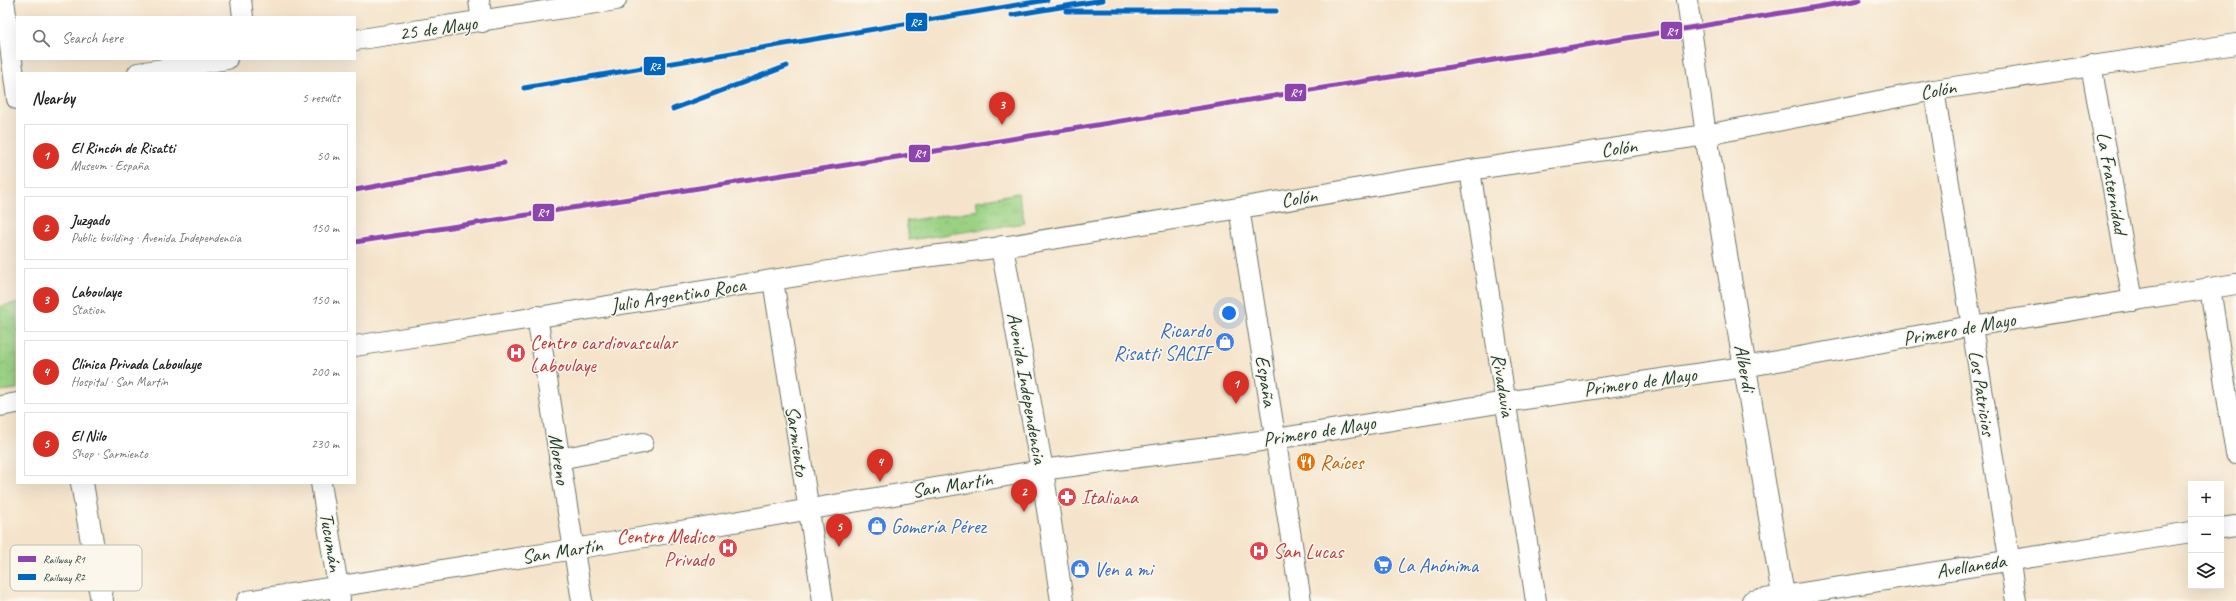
<!DOCTYPE html>
<meta charset="utf-8">
<style>
:root{--surface:#fff;--page:#f6f6f6;--text:#202124;--muted:#757577;--line:#e0e0e0;--accent:#d93025}
body{margin:0;font-family:Caveat,sans-serif;background:var(--page);color:var(--text)}
.controls{position:absolute;right:12px;bottom:12px;display:grid;overflow:hidden;border-radius:0px;box-shadow:0 4px 16px #0002}
.controls button{width:36px;height:36px;display:grid;place-items:center;padding:0;border:0;border-bottom:1px solid var(--line);background:var(--surface);color:var(--text);font:20px sans-serif}
.you{position:absolute;left:1229px;top:313px;width:14px;height:14px;margin:-10px;border:3px solid #fff;border-radius:50%;background:#1a73e8;box-shadow:0 0 0 6px #1a73e833}
.badge{display:grid;place-items:center;width:26px;height:26px;border-radius:50%;background:var(--accent);color:#fff;font-size:13px;font-weight:700}
.pin{position:absolute;translate:-50% -33px;filter:drop-shadow(0 1px 2px #0008)}
.pin::after{content:'';position:absolute;top:21px;width:14px;height:12px;background:inherit;clip-path:polygon(0 0,100% 0,50% 100%)}
.list{margin:0;padding:0;list-style:none}
h2{display:flex;justify-content:space-between;align-items:center;height:52px;margin:0;padding:0 16px;font-size:17px}
h2 small{font-size:13px;font-weight:400;color:var(--muted)}
.list li{display:grid;grid-template-columns:26px 1fr auto;gap:12px;align-items:center;box-sizing:border-box;height:64px;margin:0 8px 8px;padding:0 8px;border:1px solid var(--line);border-radius:0px}
.list b{display:block;font-size:15px;white-space:nowrap}
.list p{margin:0;font-size:13px;white-space:nowrap;color:var(--muted)}
.list em{font-size:13px;font-style:normal;color:var(--muted)}
.icon{flex:none;width:22px;height:22px;fill:none;stroke:currentColor;stroke-width:2;stroke-linecap:round;stroke-linejoin:round}
.map{position:relative;flex:none;width:2236px;height:601px;overflow:hidden}
.search{position:absolute;background:var(--surface);box-shadow:0 4px 16px #0002;left:16px;top:16px;width:340px;height:44px;display:flex;align-items:center;gap:10px;box-sizing:border-box;padding:0 14px;border-radius:0px;color:var(--muted);font-size:15px}
.panel{position:absolute;background:var(--surface);box-shadow:0 4px 16px #0002;left:16px;top:72px;width:340px;height:412px;border-radius:0px}
.map>svg:first-child{display:block}
.park{fill:url(#park-crowns);stroke:#5c875c}
.lines{fill:none;stroke-linecap:round;stroke-linejoin:round}
.minor-casing{stroke:#6a7769;stroke-width:22}
.major-casing{stroke:#6a7769;stroke-width:24}
.minor{stroke:#fff;stroke-width:20}
.major{stroke:#fff;stroke-width:22}
.rail-1-casing{stroke:#fbf7ec;stroke-width:8}
.rail-2-casing{stroke:#fbf7ec;stroke-width:8}
.rail-1{stroke:#8e44ad;stroke-width:5}
.rail-2{stroke:#0065bd;stroke-width:5}
.labels{text-anchor:middle;dominant-baseline:central;stroke-width:3;stroke-linejoin:round;paint-order:stroke}
.street-label{font-size:20px;fill:#1f3d34;stroke:#fbf7ec}
.shop-label{font-size:20px;fill:#366cbe;stroke:#fbf7ec;text-anchor:start}
.health-label{font-size:20px;fill:#be3a42;stroke:#fbf7ec;text-anchor:start}
.food-label{font-size:20px;fill:#c56008;stroke:#fbf7ec;text-anchor:start}
.key{fill:#fbf7ec;stroke:#b9bfb5;stroke-width:1}
.key-label{font-size:11px;fill:#1f3d34}
.line-badge{stroke:#fbf7ec;stroke-width:1.5}
.badge-label{font-size:11px;text-anchor:middle;font-weight:bold;fill:#fff}
</style>
<div class="map">
<svg width="2236" height="601" viewBox="0 0 2236 601">
<defs>
<pattern id="park-crowns" width="20" height="18" patternUnits="userSpaceOnUse"><rect width="20" height="18" fill="#9ad183"/><path d="M2 6a3 3 0 1 1 6 0M12 15a3 3 0 1 1 6 0" fill="none" stroke="#84b472"/></pattern>
</defs>
<rect width="100%" height="100%" fill="#fbf7ec"/>
<filter id="ink" filterUnits="userSpaceOnUse"><feTurbulence type="fractalNoise" baseFrequency=".025" numOctaves="2"/><feDisplacementMap in="SourceGraphic" scale="8" xChannelSelector="R" yChannelSelector="G"/><feConvolveMatrix kernelMatrix="1 2 1 2 8 2 1 2 1" color-interpolation-filters="sRGB"/></filter>
<filter id="wash" filterUnits="userSpaceOnUse"><feTurbulence type="fractalNoise" baseFrequency=".012" numOctaves="4" result="noise"/><feDisplacementMap in="SourceGraphic" scale="16" xChannelSelector="R" yChannelSelector="G"/><feGaussianBlur stdDeviation="0.9" result="paint"/><feColorMatrix in="noise" values="0 0 0 0 0 0 0 0 0 0 0 0 0 0 0 0 0 1.4 0 .05"/><feComposite in="paint" operator="in"/></filter>
<g filter="url(#wash)">
<rect width="100%" height="100%" fill="#f5e4cb"/>
<g class="park">
<path d="M1018 193 1025 223 909 240 906 221 978 210 976 201Z"/>
<path d="M17 303V389L0 391V306Z"/>
</g>
</g>
<g filter="url(#ink)">
<g class="lines">
<g class="minor-casing">
<g id="minor">
<path d="M4 0 17 99"/>
<path d="M241 0 243 17"/>
<path d="M479 0 482 22"/>
<path d="M1687 0 1706 135"/>
<path d="M355 40 616 0"/>
<path d="M2091 65 2133 301"/>
<path d="M138 73 227 59"/>
<path d="M1934 90 2016 601"/>
<path d="M1470 170 1536 601"/>
<path d="M1239 208 1301 601"/>
<path d="M773 280 823 601"/>
<path d="M2210 288 2236 454"/>
<path d="M537 316 582 601"/>
<path d="M355 346 893 261 1002 247 1470 170 1706 135 1934 90 2236 44"/>
<path d="M0 406 17 403"/>
<path d="M559 459 643 443"/>
<path d="M321 483 340 599"/>
<path d="M2221 528 2236 526"/>
<path d="M247 601 574 549 1042 470 1275 439 1505 402 1744 367 1972 326 2236 284"/>
<path d="M1752 601 2191 532"/>
</g>
</g>
<g class="major-casing">
<g id="major">
<path d="M1706 135 1784 601"/>
<path d="M1002 247 1042 470 1062 601"/>
<path d="M82 483 102 601"/>
</g>
</g>
<use href="#minor" class="minor"/>
<use href="#major" class="major"/>
<g class="rail-1-casing">
<g id="rail-1">
<path d="M355 190 504 163"/>
<path d="M355 242 999 141 1860 0"/>
</g>
</g>
<g class="rail-2-casing">
<g id="rail-2">
<path d="M1066 11H1276"/>
<path d="M1012 15 1103 0"/>
<path d="M524 88 1047 0"/>
<path d="M673 109 787 66"/>
</g>
</g>
<use href="#rail-1" class="rail-1"/>
<use href="#rail-2" class="rail-2"/>
</g>
</g>
<defs>
<g id="shop-disc" transform="scale(1)"><circle r="9.5" fill="#3f7fe0" stroke="#fbf7ec"/><path d="M-5-2.5h2.3a2.7 3.5 0 0 1 5.4 0H5L5.5 6h-11ZM-1.5-2.5h3a1.5 2.3 0 0 0-3 0Z" fill="#fff"/></g>
<g id="hospital-disc" transform="scale(1)"><circle r="9.5" fill="#e0444e" stroke="#fbf7ec"/><path d="M-5-5h3v3.5h4V-5h3V5h-3V1.5h-4V5h-3Z" fill="#fff"/></g>
<g id="restaurant-disc" transform="scale(1)"><circle r="9.5" fill="#e8710a" stroke="#fbf7ec"/><path d="M-5-6h1v4h1v-4h1v4h1v-4h1v5L-1.5 .5V6h-2V.5L-5-1ZM5-6V6H3V1.5H1.5Q1.5-4 5-6Z" fill="#fff"/></g>
<g id="pharmacy-disc" transform="scale(1)"><circle r="9.5" fill="#e0444e" stroke="#fbf7ec"/><path d="M-2-6h4v4h4v4h-4v4h-4v-4h-4v-4h4Z" fill="#fff"/></g>
<g id="supermarket-disc" transform="scale(1)"><circle r="9.5" fill="#3f7fe0" stroke="#fbf7ec"/><path d="M-6-5.5h2.5l.6 2H6L4.5 2H-2.5L-4.4-4H-6ZM-1.5 3.2a1.3 1.3 0 1 0 .1 0ZM3 3.2a1.3 1.3 0 1 0 .1 0Z" fill="#fff"/></g>
</defs>
<g fill-rule="evenodd">
<use href="#shop-disc" x="1225" y="342"/>
<use href="#hospital-disc" x="516" y="353"/>
<use href="#restaurant-disc" x="1306" y="462"/>
<use href="#pharmacy-disc" x="1067" y="497"/>
<use href="#shop-disc" x="877" y="526"/>
<use href="#hospital-disc" x="728" y="548"/>
<use href="#hospital-disc" x="1259" y="551"/>
<use href="#supermarket-disc" x="1383" y="565"/>
<use href="#shop-disc" x="1080" y="569"/>
</g>
<g class="labels">
<g class="street-label">
<text transform="translate(438 28) rotate(-8)">25 de Mayo</text>
<text transform="translate(1938 90) rotate(-10)">Colón</text>
<text transform="translate(1619 148) rotate(-8)">Colón</text>
<text transform="translate(2112 183) rotate(80)">La Fraternidad</text>
<text transform="translate(1299 198) rotate(-9)">Colón</text>
<text transform="translate(678 295) rotate(-9)">Julio Argentino Roca</text>
<text transform="translate(1959 329) rotate(-10)">Primero de Mayo</text>
<text transform="translate(1745 368) rotate(80)">Alberdi</text>
<text transform="translate(1266 381) rotate(81)">España</text>
<text transform="translate(1640 382) rotate(-8)">Primero de Mayo</text>
<text transform="translate(1503 385) rotate(81)">Rivadavia</text>
<text transform="translate(1027 388) rotate(80)">Avenida Independencia</text>
<text transform="translate(1982 393) rotate(81)">Los Patricios</text>
<text transform="translate(1319 431) rotate(-9)">Primero de Mayo</text>
<text transform="translate(797 441) rotate(82)">Sarmiento</text>
<text transform="translate(559 459) rotate(81)">Moreno</text>
<text transform="translate(952 485) rotate(-9)">San Martín</text>
<text transform="translate(331 542) rotate(81)">Tucumán</text>
<text transform="translate(562 551) rotate(-9)">San Martín</text>
<text transform="translate(1971 566) rotate(-9)">Avellaneda</text>
</g>
<g class="shop-label">
<text x="1211" y="330" text-anchor="end">Ricardo<tspan x="1211" dy="23">Risatti SACIF</tspan></text>
<text x="891" y="526">Gomería Pérez</text>
<text x="1397" y="565">La Anónima</text>
<text x="1094" y="569">Ven a mi</text>
</g>
<g class="health-label">
<text x="530" y="342">Centro cardiovascular<tspan x="530" dy="23">Laboulaye</tspan></text>
<text x="1081" y="497">Italiana</text>
<text x="714" y="536" text-anchor="end">Centro Medico<tspan x="714" dy="23">Privado</tspan></text>
<text x="1273" y="551">San Lucas</text>
</g>
<g class="food-label">
<text x="1320" y="462">Raíces</text>
</g>
</g>
<rect x="10" y="545" width="132" height="46" rx="6" class="key"/>
<rect x="18" y="556" width="18" height="6" fill="#8e44ad"/>
<rect x="18" y="574" width="18" height="6" fill="#0065bd"/>
<g class="key-label">
<text x="43" y="563">Railway R1</text>
<text x="43" y="581">Railway R2</text>
</g>
<g class="line-badge">
<rect x="905" y="12" width="23" height="20" rx="4" fill="#0065bd"/>
<rect x="1660" y="21" width="23" height="19" rx="4" fill="#8e44ad"/>
<rect x="643" y="56" width="23" height="20" rx="4" fill="#0065bd"/>
<rect x="1284" y="83" width="23" height="19" rx="4" fill="#8e44ad"/>
<rect x="908" y="144" width="23" height="19" rx="4" fill="#8e44ad"/>
<rect x="532" y="203" width="23" height="19" rx="4" fill="#8e44ad"/>
</g>
<g class="badge-label">
<text x="916" y="26">R2</text>
<text x="1672" y="35">R1</text>
<text x="655" y="70">R2</text>
<text x="1296" y="96">R1</text>
<text x="920" y="157">R1</text>
<text x="543" y="216">R1</text>
</g>
</svg>
<div class="controls">
<button>+</button>
<button>−</button>
<button><svg class="icon" aria-label="layers" viewBox="0 0 24 24"><path d="M12 4l9 5-9 5-9-5zM3 14l9 5 9-5"/></svg></button>
</div>
<div class="you"></div>
<div class="pin badge" style="left:1236px;top:404px">1</div>
<div class="pin badge" style="left:1024px;top:512px">2</div>
<div class="pin badge" style="left:1002px;top:125px">3</div>
<div class="pin badge" style="left:880px;top:482px">4</div>
<div class="pin badge" style="left:839px;top:547px">5</div>
<div class="search"><svg class="icon" aria-label="search" viewBox="0 0 24 24"><circle cx="10" cy="10" r="6"/><path d="M15 15l6 6"/></svg>Search here</div>
<section class="panel">
<h2>Nearby<small>5 results</small></h2>
<ul class="list">
<li><span class="badge">1</span><div><b>El Rincón de Risatti</b><p>Museum · España</p></div><em>50 m</em></li>
<li><span class="badge">2</span><div><b>Juzgado</b><p>Public building · Avenida Independencia</p></div><em>150 m</em></li>
<li><span class="badge">3</span><div><b>Laboulaye</b><p>Station</p></div><em>150 m</em></li>
<li><span class="badge">4</span><div><b>Clínica Privada Laboulaye</b><p>Hospital · San Martín</p></div><em>200 m</em></li>
<li><span class="badge">5</span><div><b>El Nilo</b><p>Shop · Sarmiento</p></div><em>230 m</em></li>
</ul>
</section>
</div>
